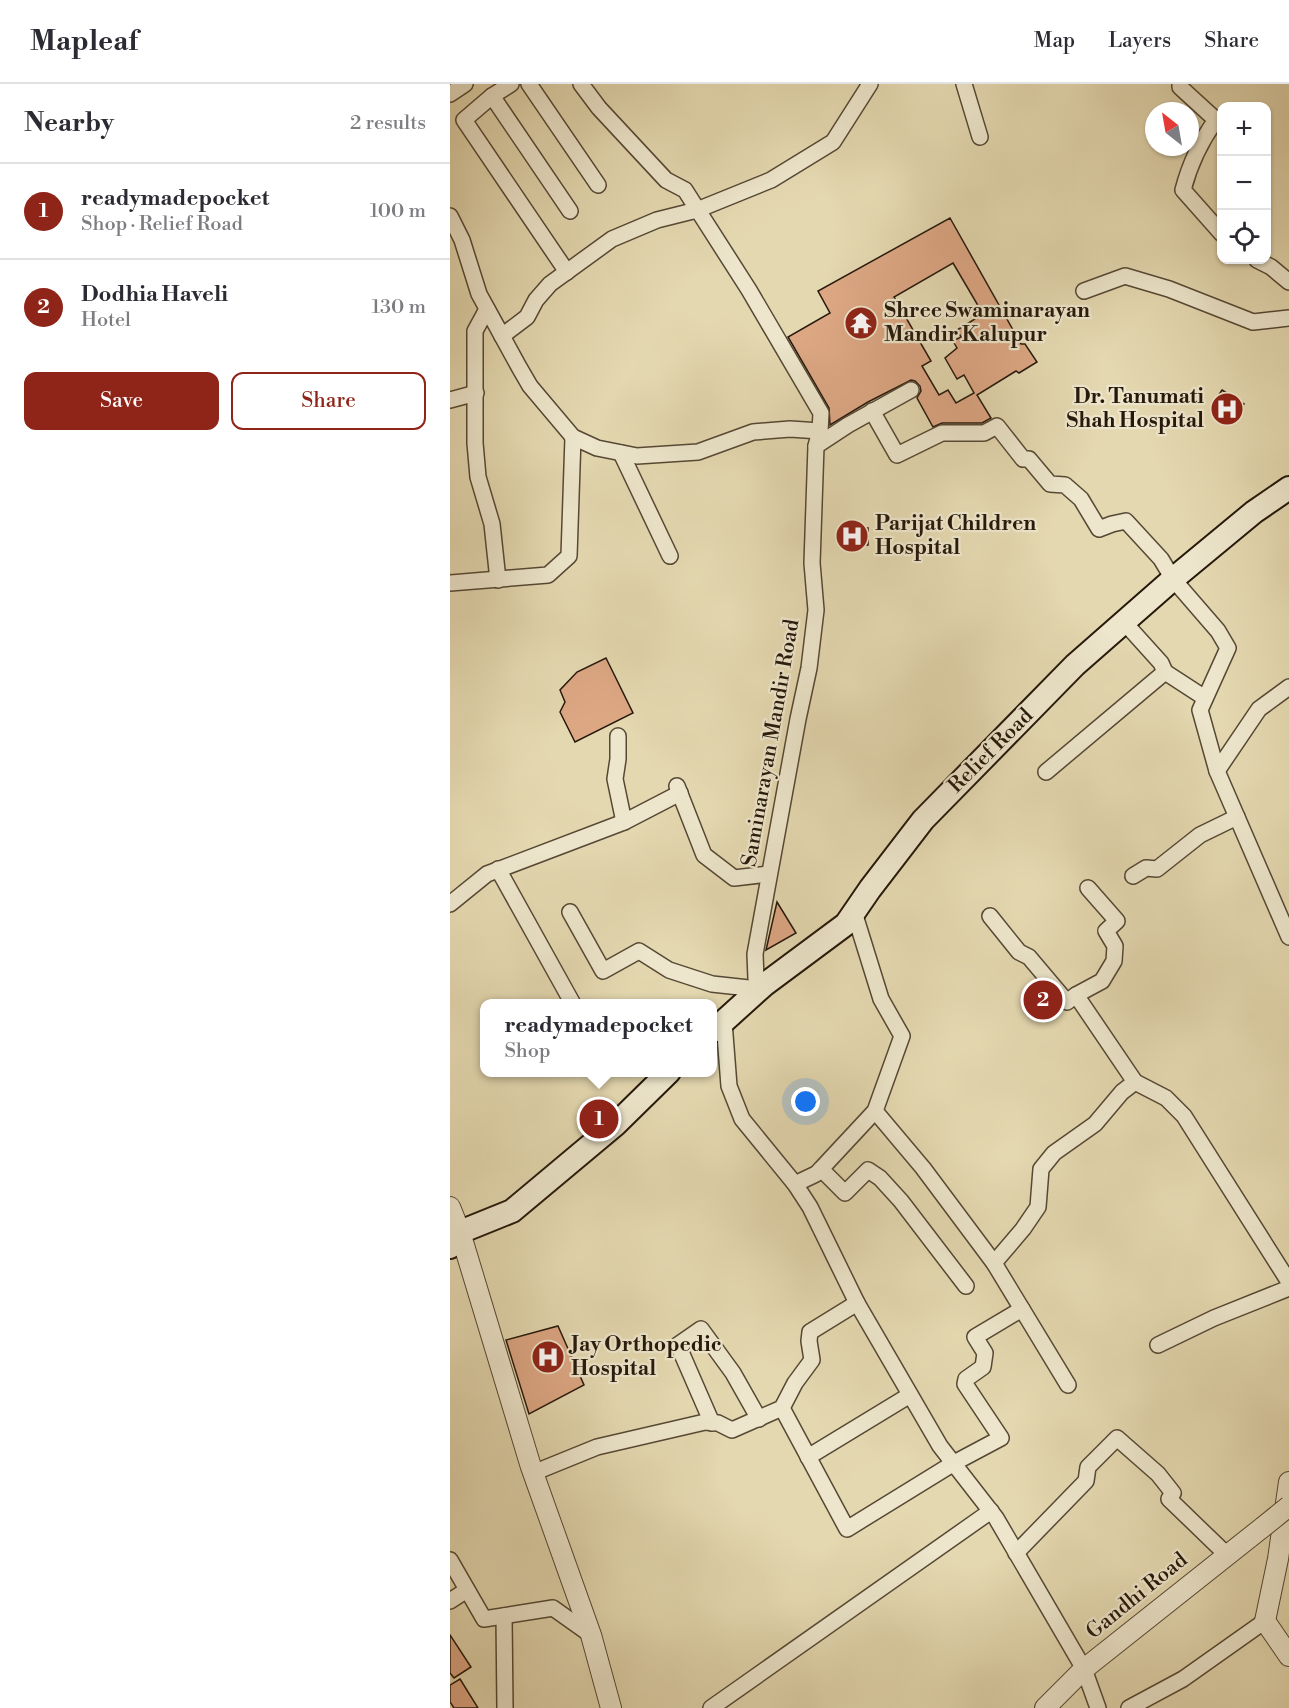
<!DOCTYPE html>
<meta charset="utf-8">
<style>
:root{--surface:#fff;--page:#f2f2f3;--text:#2b2b33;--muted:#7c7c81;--line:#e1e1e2;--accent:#8f2418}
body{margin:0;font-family:"Libre Bodoni",serif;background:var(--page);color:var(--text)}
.controls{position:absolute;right:18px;top:18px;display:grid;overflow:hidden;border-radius:12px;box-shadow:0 2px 4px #0004}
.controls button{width:54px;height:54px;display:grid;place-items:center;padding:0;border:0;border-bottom:2px solid var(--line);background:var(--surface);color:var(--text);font:30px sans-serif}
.compass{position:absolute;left:695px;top:18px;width:54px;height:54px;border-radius:50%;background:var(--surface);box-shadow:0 2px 4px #0004;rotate:329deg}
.you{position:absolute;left:356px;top:1018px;width:21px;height:21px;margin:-15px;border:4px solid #fff;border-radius:50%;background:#1a73e8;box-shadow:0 0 0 9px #1a73e833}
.badge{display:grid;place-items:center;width:39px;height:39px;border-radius:50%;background:var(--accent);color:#fff;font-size:20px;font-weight:700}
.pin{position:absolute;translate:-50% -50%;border:3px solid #fff;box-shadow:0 2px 6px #0006}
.popup{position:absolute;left:30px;top:915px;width:237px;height:78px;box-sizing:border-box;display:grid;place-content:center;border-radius:12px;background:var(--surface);filter:drop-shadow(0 2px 4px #0005);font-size:20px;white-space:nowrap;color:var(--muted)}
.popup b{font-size:22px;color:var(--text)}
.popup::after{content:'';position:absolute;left:50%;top:100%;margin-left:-12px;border:12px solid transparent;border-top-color:var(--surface)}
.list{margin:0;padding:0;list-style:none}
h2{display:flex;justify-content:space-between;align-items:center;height:78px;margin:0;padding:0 24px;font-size:26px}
h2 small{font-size:20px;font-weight:400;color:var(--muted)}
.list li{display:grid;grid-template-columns:39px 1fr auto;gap:18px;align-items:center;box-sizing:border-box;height:96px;padding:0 24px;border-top:2px solid var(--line)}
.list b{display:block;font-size:22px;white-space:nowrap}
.list p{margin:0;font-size:20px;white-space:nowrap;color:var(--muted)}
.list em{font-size:20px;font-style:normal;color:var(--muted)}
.actions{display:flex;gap:12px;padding:18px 24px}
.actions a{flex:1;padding:14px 0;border:2px solid var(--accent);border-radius:12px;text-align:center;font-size:21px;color:var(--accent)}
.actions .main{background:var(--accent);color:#fff}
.icon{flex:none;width:33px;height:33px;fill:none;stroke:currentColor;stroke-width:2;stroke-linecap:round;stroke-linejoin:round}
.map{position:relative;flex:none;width:839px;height:1624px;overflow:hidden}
header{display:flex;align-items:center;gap:36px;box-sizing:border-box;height:84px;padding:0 30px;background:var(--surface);border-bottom:2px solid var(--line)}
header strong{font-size:28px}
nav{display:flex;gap:33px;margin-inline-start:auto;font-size:21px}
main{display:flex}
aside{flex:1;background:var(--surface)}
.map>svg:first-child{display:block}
.building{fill:#dda784;stroke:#26180b;stroke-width:1.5;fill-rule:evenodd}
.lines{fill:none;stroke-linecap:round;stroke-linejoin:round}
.minor-casing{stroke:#564834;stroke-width:18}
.tertiary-casing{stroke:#564834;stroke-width:22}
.secondary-casing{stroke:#26180b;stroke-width:26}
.minor{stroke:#ede6cc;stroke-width:15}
.tertiary{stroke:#ede6cc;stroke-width:20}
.secondary{stroke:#ede6cc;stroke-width:22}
.tertiary-bridge-casing{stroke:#564834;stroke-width:22;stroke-linecap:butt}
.tertiary-bridge{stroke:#ede6cc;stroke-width:20}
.labels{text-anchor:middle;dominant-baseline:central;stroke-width:4.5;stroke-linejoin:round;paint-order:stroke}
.poi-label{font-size:21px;font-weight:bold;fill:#26180b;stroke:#ede6cc;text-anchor:start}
.street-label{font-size:21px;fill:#26180b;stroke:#ede6cc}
</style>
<header>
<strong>Mapleaf</strong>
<nav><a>Map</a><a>Layers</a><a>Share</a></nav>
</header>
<main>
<aside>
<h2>Nearby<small>2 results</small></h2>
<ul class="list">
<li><span class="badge">1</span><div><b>readymadepocket</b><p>Shop · Relief Road</p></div><em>100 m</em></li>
<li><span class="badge">2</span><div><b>Dodhia Haveli</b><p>Hotel</p></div><em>130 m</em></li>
</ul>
<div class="actions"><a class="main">Save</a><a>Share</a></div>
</aside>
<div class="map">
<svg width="839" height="1624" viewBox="0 0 839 1624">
<rect width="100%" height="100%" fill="#e4d8b0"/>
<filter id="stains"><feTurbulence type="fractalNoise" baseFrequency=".00333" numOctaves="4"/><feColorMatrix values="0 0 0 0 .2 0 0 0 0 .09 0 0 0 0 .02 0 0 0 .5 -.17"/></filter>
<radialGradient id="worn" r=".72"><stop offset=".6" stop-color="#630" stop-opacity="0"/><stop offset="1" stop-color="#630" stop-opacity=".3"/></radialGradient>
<g class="building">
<path d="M500 134 571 260H575L587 278 569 289 566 287 527 311 541 334 532 339H492L483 343 467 314 471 307 470 302 465 297 461 296 418 318 380 341 379 324 338 253 380 229 368 207ZM503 179 533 230 507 246 511 253 503 257 507 264 495 274 507 295 514 291 524 309 506 319 498 306 489 311 472 282 481 277 444 213Z"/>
<path d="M772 306 794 320 785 334 763 320Z"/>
<path d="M393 444H418V461L394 462Z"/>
<path d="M156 574 183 629 125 658 110 628 115 618 110 606 127 588Z"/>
<path d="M327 818 346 849 316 866Z"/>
<path d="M595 907 603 917 584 930 577 920Z"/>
<path d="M108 1242 134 1301 79 1330 56 1256Z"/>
<path d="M0 1551 21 1583 4 1594 0 1589Z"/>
<path d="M10 1595 28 1624H4L0 1618V1601Z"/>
</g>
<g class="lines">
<g class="minor-casing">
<g id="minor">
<path d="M61 0 42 12 14 36 117 188"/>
<path d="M79 0 148 101"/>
<path d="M131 0 149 24 216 96 235 106 299 206 371 329 370 347 366 362 362 479 366 526 359 584 348 635 305 870 306 895 314 901"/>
<path d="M514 0 530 53"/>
<path d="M730 0V3L766 36C750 58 740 79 733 106L772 150"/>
<path d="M0 10 15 0"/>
<path d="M42 12 120 127"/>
<path d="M0 132 12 156 29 210 69 283 80 302 123 353 147 364 187 372 248 368 303 348 340 345 370 347"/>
<path d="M807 176 821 183 839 198"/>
<path d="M634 207 675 192 719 205 803 238 839 234"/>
<path d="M37 225 25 247V359L28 393 42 440 48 496"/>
<path d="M52 252 77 233 86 216 100 200 162 155 207 136 247 126 321 96 383 58 420 0"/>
<path d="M0 316 26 309"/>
<path d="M422 327 447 371 492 349H534L547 342 573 375H579L600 400 615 401 631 415 649 445 662 440 676 437 711 475 723 495 768 547 778 564 750 626 767 687 839 853"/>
<path d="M366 362 398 341 461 306"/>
<path d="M171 369 220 472"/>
<path d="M0 499 98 491 119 472 123 353"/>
<path d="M674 538 711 579 715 588 755 614"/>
<path d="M168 652V675L165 695 174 738"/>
<path d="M767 687 809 625 839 603"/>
<path d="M596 688 715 588"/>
<path d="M227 702 254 771 284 794 319 790"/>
<path d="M48 785 123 920"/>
<path d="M683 792 696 784 707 785 750 751 787 733"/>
<path d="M0 820 37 790 174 738 230 709"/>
<path d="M120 828 153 887 189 867 219 886 262 900 308 905"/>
<path d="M540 832 569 868 579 873 617 918 626 911 685 998 716 1014 734 1032 839 1198"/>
<path d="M626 911 652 897 664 877 665 862 656 847 667 837 638 804"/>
<path d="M274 938 279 1002 292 1035 345 1100 360 1123 407 1219 490 1362 546 1434 634 1585 648 1624"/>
<path d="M425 1027 473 1084 544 1179 618 1301"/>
<path d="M371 1085 395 1109 418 1086 430 1094 451 1117 516 1202"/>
<path d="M345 1100 366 1090 371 1085 425 1027 452 952 431 915 404 828"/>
<path d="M544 1179 573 1145 588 1123 591 1085 604 1069 645 1040 672 1008 685 998"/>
<path d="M708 1261 764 1234 839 1204"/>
<path d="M332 1324 397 1445 504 1379 551 1354 515 1300 516 1295 533 1283 535 1269 525 1253 572 1225"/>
<path d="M262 1339 228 1261 251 1245 283 1289 309 1335"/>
<path d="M358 1373 460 1311"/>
<path d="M83 1389 147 1363 255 1338 268 1339 282 1346 332 1324 345 1299 362 1276 359 1257 360 1248 407 1219"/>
<path d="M566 1469 636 1397 638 1383 667 1354 708 1390 723 1409 719 1415 777 1471"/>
<path d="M0 1476 34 1535 103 1524 141 1551"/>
<path d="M0 1517 17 1506"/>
<path d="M54 1532 55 1624"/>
<path d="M261 1624 541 1427"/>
<path d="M679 1624 733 1595 815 1537"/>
</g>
</g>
<g class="tertiary-casing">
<g id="tertiary">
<path d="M0 1123 10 1148 81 1383 141 1551 161 1624"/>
<path d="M839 1398 828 1475 815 1537 839 1572"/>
<path d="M595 1624 634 1585 813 1443"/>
</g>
</g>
<g class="secondary-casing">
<g id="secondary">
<path d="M263 947 314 901 396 840 420 805 473 736 625 581 723 495 804 428 839 404"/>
<path d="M0 1163 10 1148 62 1127 166 1040 219 988"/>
</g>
</g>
<use href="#minor" class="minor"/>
<use href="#tertiary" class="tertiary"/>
<use href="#secondary" class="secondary"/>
<g class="tertiary-bridge-casing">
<path id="tertiary-bridge" d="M813 1443 839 1422"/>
</g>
<use href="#tertiary-bridge" class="tertiary-bridge"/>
</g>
<defs>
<g id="temple-disc" transform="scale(1.725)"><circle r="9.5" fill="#8f2418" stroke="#ede6cc"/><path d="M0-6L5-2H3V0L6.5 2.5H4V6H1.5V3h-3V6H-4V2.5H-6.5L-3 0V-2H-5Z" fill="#fff"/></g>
<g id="hospital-disc" transform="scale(1.725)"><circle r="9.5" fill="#8f2418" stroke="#ede6cc"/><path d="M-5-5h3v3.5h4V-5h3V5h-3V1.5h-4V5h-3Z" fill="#fff"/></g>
</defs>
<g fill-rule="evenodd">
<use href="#temple-disc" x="411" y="239"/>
<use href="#hospital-disc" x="777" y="325"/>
<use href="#hospital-disc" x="402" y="452"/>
<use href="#hospital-disc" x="98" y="1273"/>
</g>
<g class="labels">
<g class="poi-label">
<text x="434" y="227">Shree Swaminarayan<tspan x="434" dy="24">Mandir Kalupur</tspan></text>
<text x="754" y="313" text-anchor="end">Dr. Tanumati<tspan x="754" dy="24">Shah Hospital</tspan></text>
<text x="425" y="440">Parijat Children<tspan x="425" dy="24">Hospital</tspan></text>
<text x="121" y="1261">Jay Orthopedic<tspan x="121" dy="24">Hospital</tspan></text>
</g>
<g class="street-label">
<text transform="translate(321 659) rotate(-80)">Saminarayan Mandir Road</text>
<text transform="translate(541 667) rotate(-45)">Relief Road</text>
<text transform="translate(687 1512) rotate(-39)">Gandhi Road</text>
</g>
</g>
<rect width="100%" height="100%" filter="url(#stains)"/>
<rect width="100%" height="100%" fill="url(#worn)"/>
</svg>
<div class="controls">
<button>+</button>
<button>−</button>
<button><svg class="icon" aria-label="locate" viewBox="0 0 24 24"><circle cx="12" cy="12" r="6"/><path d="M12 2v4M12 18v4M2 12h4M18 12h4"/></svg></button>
</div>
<svg class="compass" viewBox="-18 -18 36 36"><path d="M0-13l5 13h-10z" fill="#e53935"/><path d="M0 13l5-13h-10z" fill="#7c7c81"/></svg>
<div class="you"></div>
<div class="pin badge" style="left:149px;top:1035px">1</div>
<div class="popup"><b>readymadepocket</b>Shop</div>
<div class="pin badge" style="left:593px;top:916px">2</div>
</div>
</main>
